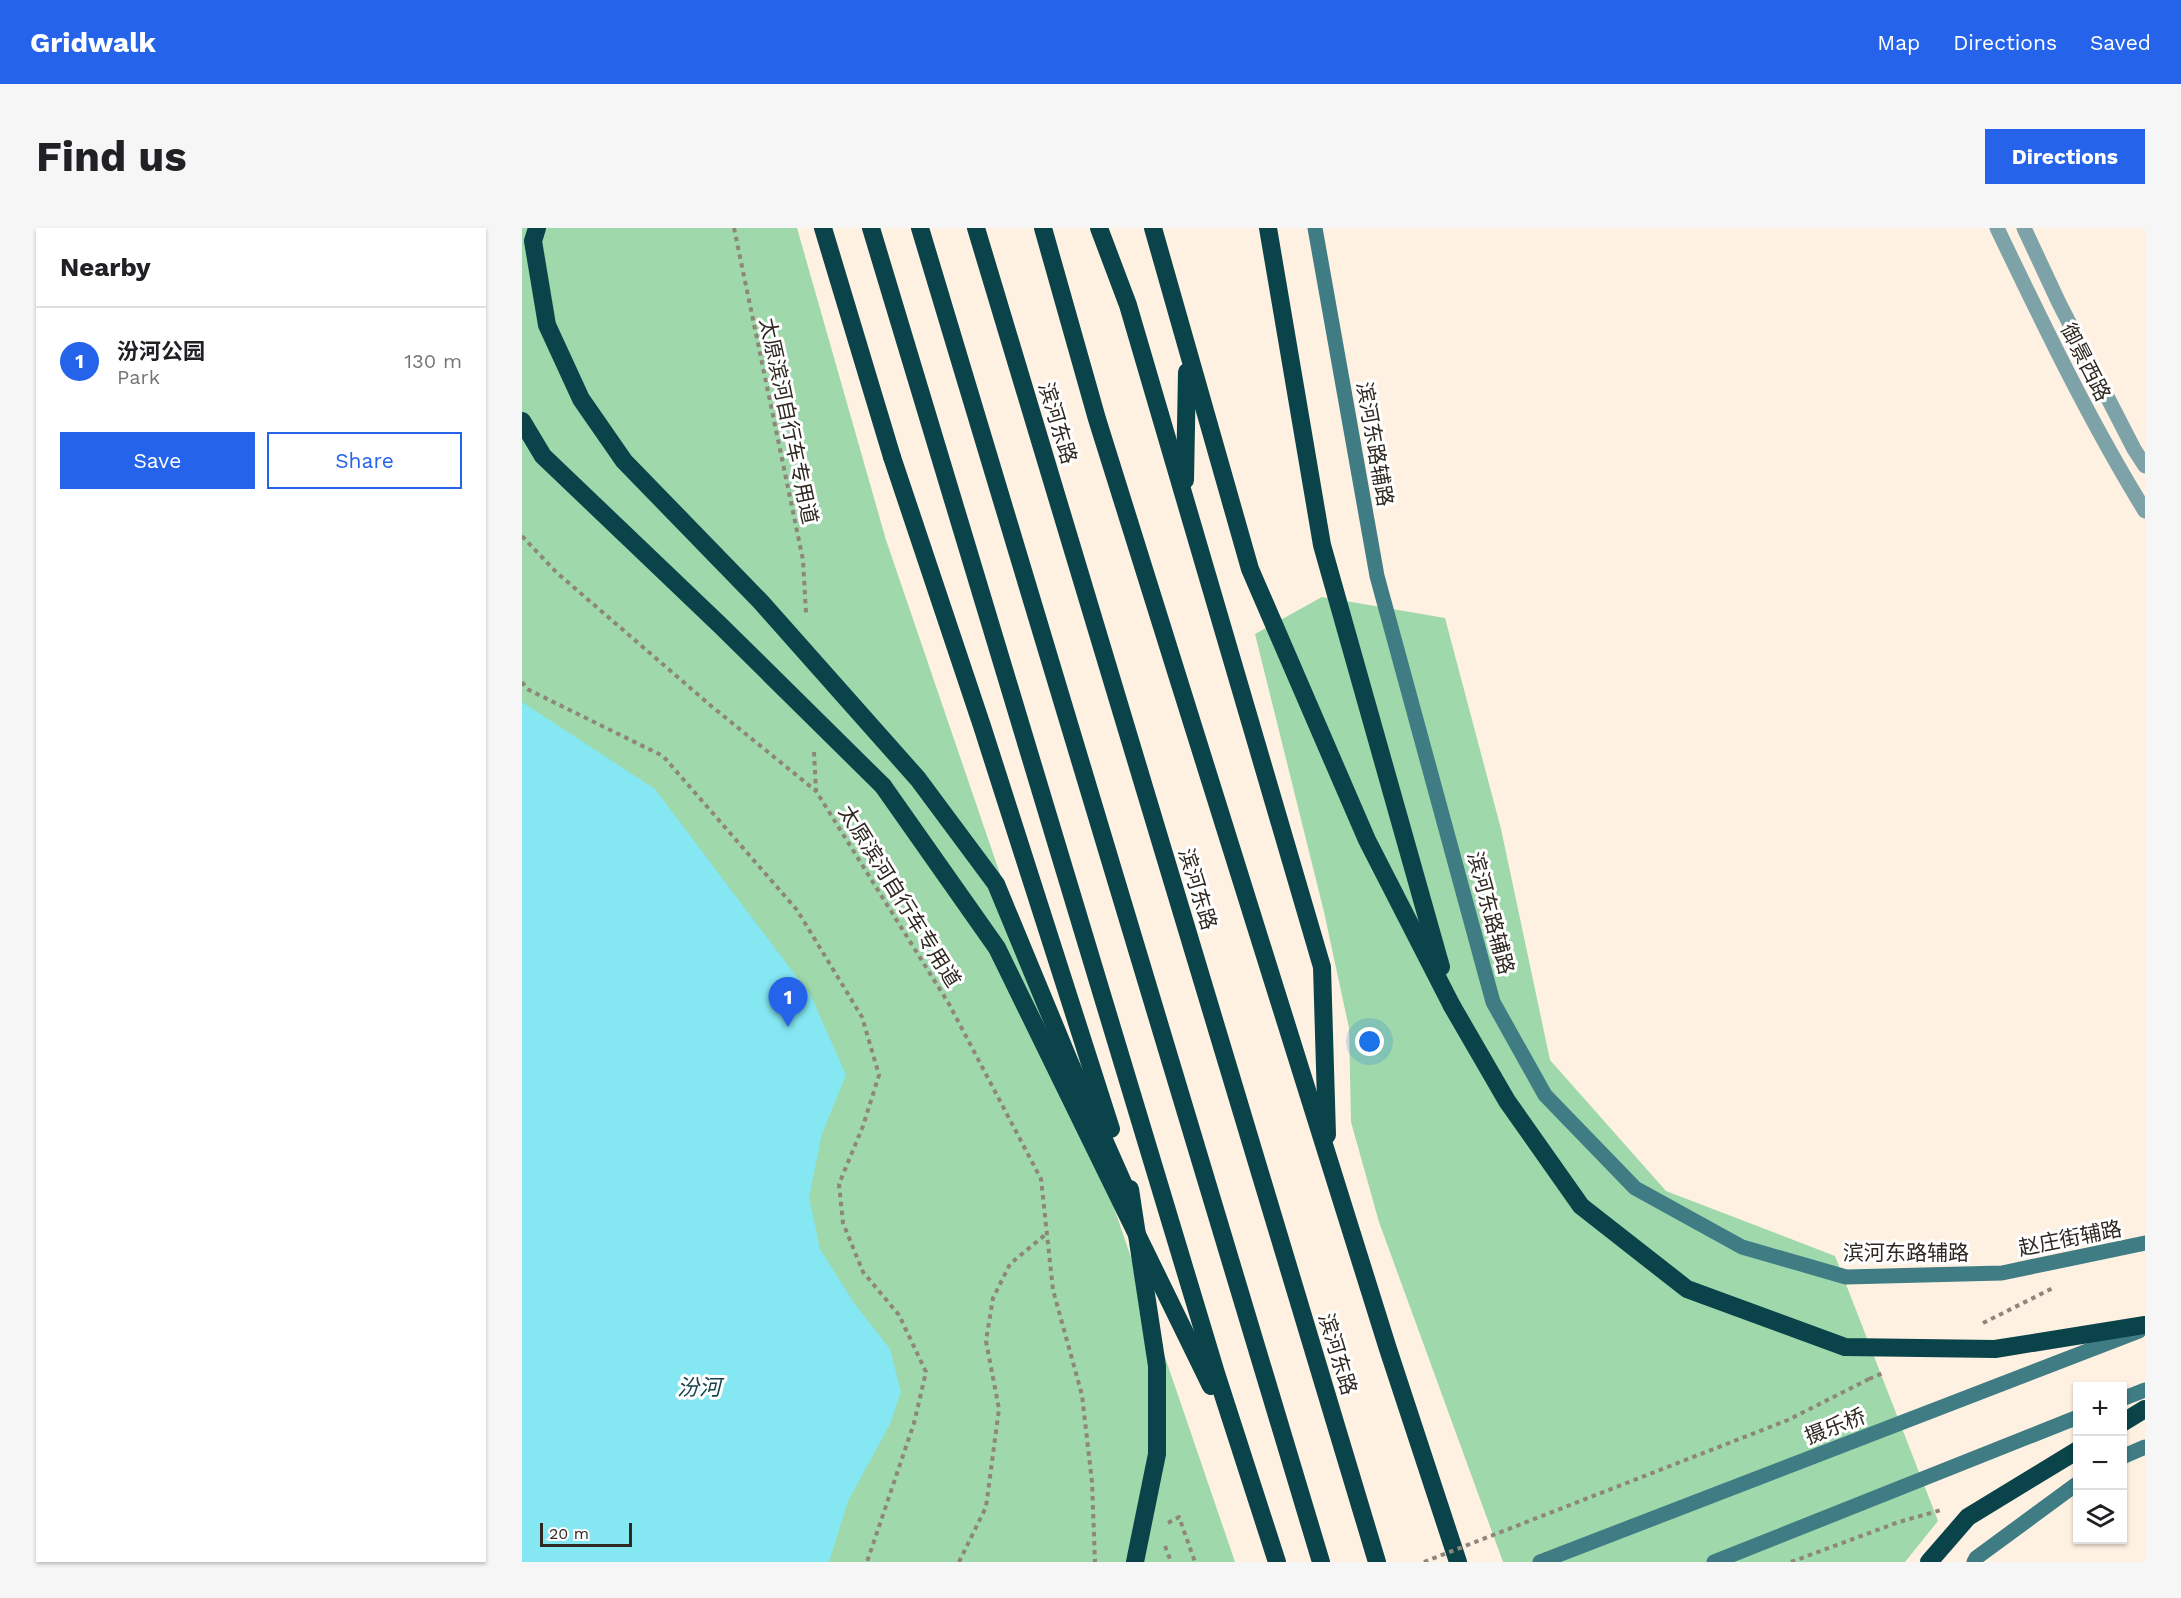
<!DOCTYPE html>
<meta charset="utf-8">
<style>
:root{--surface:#fff;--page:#f6f6f6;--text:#202124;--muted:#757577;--line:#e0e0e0;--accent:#2563eb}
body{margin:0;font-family:"Work Sans","Noto Sans SC",sans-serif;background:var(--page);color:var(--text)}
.controls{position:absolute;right:18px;bottom:18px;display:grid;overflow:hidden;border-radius:0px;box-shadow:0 2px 4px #0004}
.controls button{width:54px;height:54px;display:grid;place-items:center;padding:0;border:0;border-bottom:2px solid var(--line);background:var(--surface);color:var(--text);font:30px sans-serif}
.scale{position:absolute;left:18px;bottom:15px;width:92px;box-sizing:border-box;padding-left:6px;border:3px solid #2e2820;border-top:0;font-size:16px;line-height:21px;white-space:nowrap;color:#2e2820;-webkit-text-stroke:4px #fff;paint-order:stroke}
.you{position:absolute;left:848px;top:814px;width:21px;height:21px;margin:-15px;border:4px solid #fff;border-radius:50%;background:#1a73e8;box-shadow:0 0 0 9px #1a73e833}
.badge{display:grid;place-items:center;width:39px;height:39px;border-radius:50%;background:var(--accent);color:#fff;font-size:20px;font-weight:700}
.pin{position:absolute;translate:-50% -50px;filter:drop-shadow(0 2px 3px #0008)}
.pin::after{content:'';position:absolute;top:32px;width:21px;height:18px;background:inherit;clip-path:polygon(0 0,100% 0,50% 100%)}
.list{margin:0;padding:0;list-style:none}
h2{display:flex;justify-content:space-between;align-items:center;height:78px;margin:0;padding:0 24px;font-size:26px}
h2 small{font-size:20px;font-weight:400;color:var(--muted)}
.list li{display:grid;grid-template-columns:39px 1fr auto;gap:18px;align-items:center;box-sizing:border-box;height:108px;padding:0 24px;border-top:2px solid var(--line)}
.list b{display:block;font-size:22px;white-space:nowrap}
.list p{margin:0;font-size:20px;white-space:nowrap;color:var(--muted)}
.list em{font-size:20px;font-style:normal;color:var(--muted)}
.actions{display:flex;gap:12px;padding:18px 24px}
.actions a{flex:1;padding:14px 0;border:2px solid var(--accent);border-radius:0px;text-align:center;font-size:21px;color:var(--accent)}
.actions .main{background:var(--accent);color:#fff}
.icon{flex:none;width:33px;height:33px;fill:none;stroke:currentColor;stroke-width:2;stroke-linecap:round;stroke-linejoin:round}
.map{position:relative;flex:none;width:1623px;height:1334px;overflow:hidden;border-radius:0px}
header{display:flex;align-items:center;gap:36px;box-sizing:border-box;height:84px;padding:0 30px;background:var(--accent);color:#fff}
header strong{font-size:28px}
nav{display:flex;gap:33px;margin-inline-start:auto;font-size:21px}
.intro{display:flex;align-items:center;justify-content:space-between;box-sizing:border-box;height:144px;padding:0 36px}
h1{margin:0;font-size:42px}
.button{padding:15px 27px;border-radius:0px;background:var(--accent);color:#fff;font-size:21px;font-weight:700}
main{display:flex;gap:36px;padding:0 36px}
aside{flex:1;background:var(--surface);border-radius:0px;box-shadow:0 2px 4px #0004}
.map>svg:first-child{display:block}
.green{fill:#9ed8ab}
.water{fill:#84e7f2}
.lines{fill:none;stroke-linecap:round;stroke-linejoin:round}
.path{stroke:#8f867a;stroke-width:4;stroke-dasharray:4.5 4.5;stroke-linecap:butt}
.street{stroke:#7da3a8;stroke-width:15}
.secondary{stroke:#3f7c84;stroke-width:15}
.highway{stroke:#0a444a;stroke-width:18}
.path-bridge{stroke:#8f867a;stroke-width:4;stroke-dasharray:4.5 4.5;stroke-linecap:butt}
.highway-bridge{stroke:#0a444a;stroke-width:18}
.labels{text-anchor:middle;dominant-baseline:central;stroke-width:6;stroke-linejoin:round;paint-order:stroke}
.street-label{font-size:21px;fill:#2e2820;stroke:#fff}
.water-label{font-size:22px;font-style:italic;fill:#154348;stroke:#fff}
</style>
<header>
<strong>Gridwalk</strong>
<nav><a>Map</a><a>Directions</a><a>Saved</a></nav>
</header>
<div class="intro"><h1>Find us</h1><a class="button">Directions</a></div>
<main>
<aside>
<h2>Nearby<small></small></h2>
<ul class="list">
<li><span class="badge">1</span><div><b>汾河公园</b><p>Park</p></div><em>130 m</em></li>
</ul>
<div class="actions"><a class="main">Save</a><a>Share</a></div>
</aside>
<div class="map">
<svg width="1623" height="1334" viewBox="0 0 1623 1334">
<rect width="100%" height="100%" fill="#fef1e1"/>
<g class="green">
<path d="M0 0H275L364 312 713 1334H0Z"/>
<path d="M800 369 923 390 979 601 1028 832 1144 963 1313 1028 1416 1293 1383 1334H981L857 994 829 894 827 800 802 684 733 406Z"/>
</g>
<path class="water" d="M0 474 133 561 289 768 324 847 300 906 287 969 298 1021 332 1075 368 1121 379 1164 368 1196 326 1273 307 1334H0Z"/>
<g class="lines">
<g class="path">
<path d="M212 0 281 332 284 385"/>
<path d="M0 308 34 344 188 477 294 563"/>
<path d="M0 454 5 461 141 528 275 682 340 789 357 847 341 898 317 956 321 995 341 1044 377 1087 404 1144 392 1195 345 1334"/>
<path d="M292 524 294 563 427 776 519 951 531 1062 560 1167 570 1254 573 1334"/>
<path d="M1461 1095 1533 1059"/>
<path d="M1347 1151 1361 1145"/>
<path d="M646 1295 657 1289 673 1334"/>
<path d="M643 1318 649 1334"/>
<path d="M437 1334 464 1279 477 1181 464 1113 471 1070 488 1036 524 1006"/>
<path d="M1269 1334 1377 1294 1419 1282"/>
</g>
<g class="street">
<path d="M1475 0C1521 96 1567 192 1623 283"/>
<path d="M1502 0 1537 75 1612 221 1623 238"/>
</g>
<g class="secondary">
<path d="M793 0 855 348 971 774 1023 867 1113 960 1220 1019 1324 1049 1480 1045 1623 1015"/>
<path d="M1600 1171 1623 1162"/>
<path d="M1600 1229 1623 1219"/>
<path d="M1018 1334 1617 1103"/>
<path d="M1192 1334 1556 1189"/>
<path d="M1452 1334 1454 1330 1556 1255"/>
</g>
<g class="highway">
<path d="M301 0 370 229"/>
<path d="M349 0 694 1145 755 1334"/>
<path d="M398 0 799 1334"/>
<path d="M454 0 855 1334"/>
<path d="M521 0 575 191 866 1121 936 1334"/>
<path d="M577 0 606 77 800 739 805 907"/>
<path d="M631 0 728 341 845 612 930 778"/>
<path d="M746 0 800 317 919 739"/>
<path d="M663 252 665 144"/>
<path d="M361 558 475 720 689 1158"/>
<path d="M1600 1195 1623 1181"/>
</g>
<path class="path-bridge" d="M902 1334 1266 1192 1347 1151"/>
<g class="highway-bridge">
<path d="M15 0 11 13 25 97 59 171 102 233 239 374 396 551 474 656 548 835 609 973"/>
<path d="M0 193 21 228 199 398 361 558"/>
<path d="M370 229 460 498 589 901"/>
<path d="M930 778 985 873 1059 978 1165 1061 1323 1119 1473 1121 1623 1097"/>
<path d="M608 961 635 1138V1226L613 1334"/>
<path d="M1407 1334 1446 1289 1556 1222"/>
</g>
</g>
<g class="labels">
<g class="street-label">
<text transform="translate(1564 134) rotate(63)">御景西路</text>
<text transform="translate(267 193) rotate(78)">太原滨河自行车专用道</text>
<text transform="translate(536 195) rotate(73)">滨河东路</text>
<text transform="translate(853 216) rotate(80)">滨河东路辅路</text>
<text transform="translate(676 661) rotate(73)">滨河东路</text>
<text transform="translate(378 668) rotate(58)">太原滨河自行车专用道</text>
<text transform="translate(969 685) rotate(75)">滨河东路辅路</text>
<text transform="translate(1548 1010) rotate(-11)">赵庄街辅路</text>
<text x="1384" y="1024">滨河东路辅路</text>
<text transform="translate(816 1126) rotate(73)">滨河东路</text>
<text transform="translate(1313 1198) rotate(-21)">摄乐桥</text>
</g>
<g class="water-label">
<text x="177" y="1159">汾河</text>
</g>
</g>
</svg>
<div class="controls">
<button>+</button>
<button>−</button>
<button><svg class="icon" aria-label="layers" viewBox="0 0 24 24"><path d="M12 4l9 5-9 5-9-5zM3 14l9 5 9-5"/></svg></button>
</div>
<div class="scale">20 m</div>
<div class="you"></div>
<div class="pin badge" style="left:266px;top:799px">1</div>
</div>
</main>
